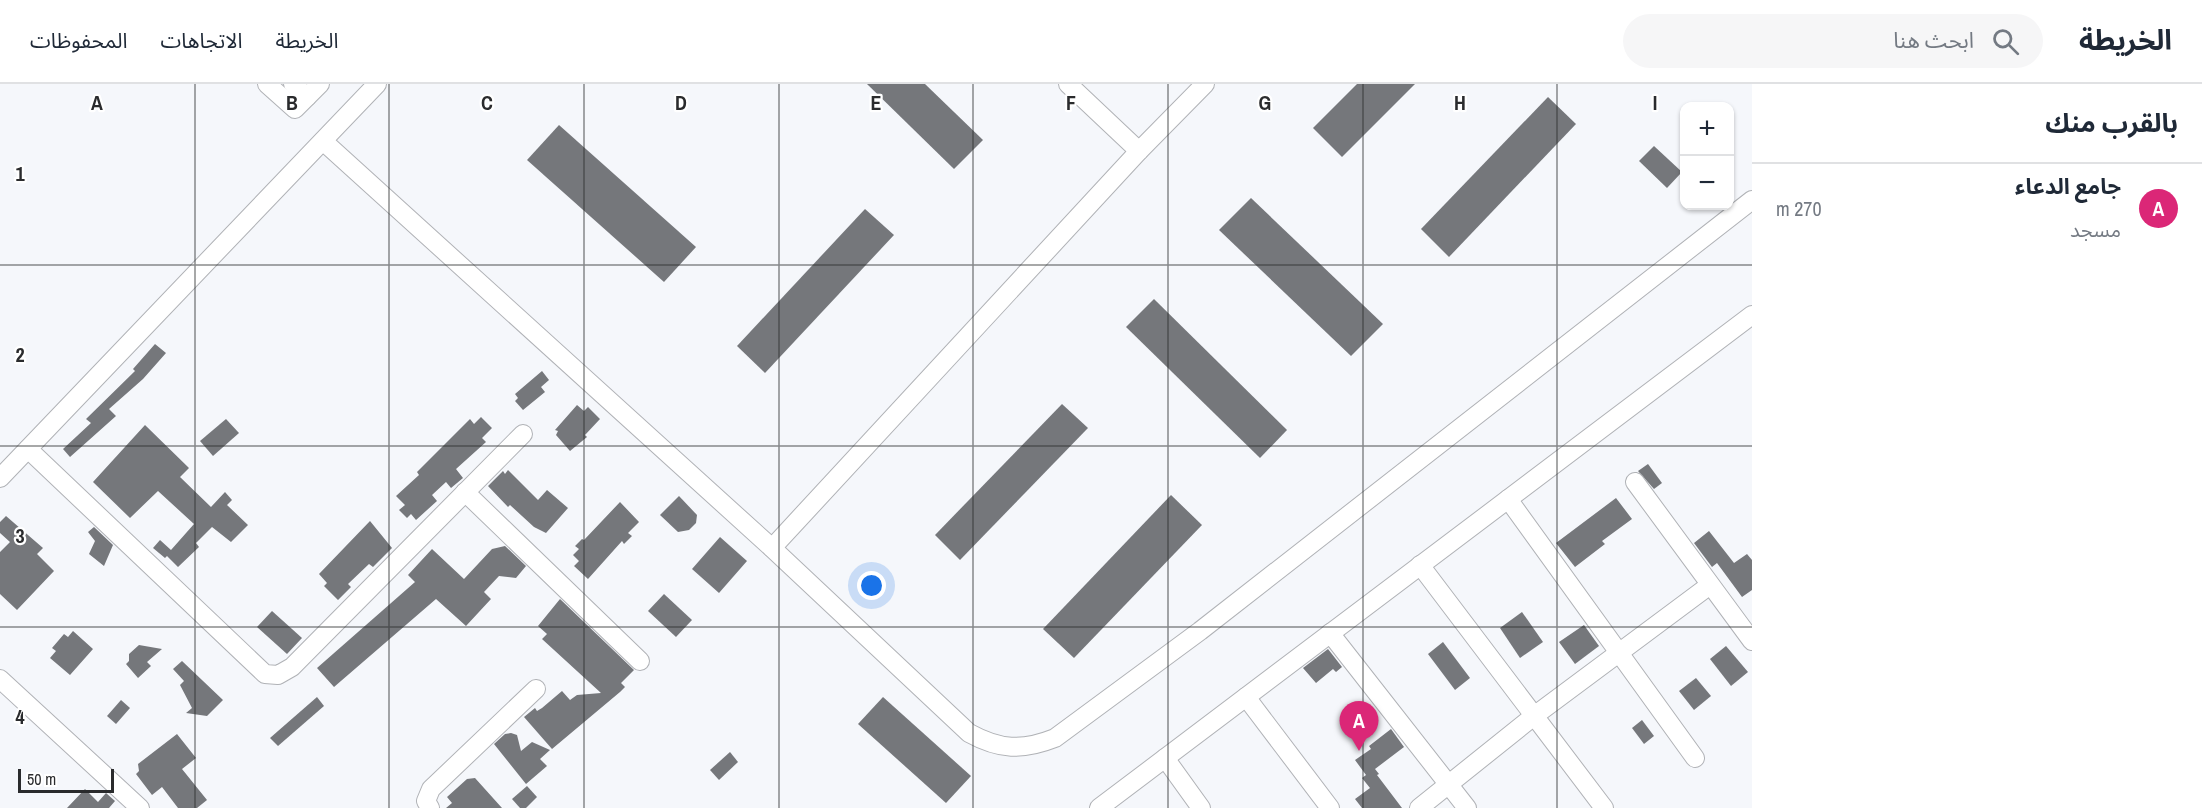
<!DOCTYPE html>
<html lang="ar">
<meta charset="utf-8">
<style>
:root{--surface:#fff;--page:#f6f6f7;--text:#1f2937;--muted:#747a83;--line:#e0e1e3;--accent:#db2777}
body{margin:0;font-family:"Archivo Narrow","Noto Sans Arabic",sans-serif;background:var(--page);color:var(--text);direction:rtl}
.controls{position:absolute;right:18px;top:18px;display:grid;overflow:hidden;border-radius:12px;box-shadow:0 2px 4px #0004}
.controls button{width:54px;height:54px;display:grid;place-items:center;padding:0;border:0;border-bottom:2px solid var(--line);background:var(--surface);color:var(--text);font:30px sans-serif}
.scale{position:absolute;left:18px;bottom:15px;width:96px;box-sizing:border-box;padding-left:6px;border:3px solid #2a2b2d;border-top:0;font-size:16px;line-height:21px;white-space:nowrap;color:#2a2b2d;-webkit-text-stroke:4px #fff;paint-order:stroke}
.you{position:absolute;left:872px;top:502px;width:21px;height:21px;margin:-15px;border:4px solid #fff;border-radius:50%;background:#1a73e8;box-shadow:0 0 0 9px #1a73e833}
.badge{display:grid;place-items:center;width:39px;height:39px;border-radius:50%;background:var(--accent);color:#fff;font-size:20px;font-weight:700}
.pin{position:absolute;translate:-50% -50px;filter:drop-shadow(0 2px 3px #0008)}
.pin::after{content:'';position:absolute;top:32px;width:21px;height:18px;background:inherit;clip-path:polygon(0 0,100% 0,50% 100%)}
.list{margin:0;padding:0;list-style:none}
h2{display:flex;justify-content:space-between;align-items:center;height:78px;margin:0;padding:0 24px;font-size:26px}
h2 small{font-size:20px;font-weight:400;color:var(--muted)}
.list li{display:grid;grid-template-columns:39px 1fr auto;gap:18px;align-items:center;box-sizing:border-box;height:90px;padding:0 24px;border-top:2px solid var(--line)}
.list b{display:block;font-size:22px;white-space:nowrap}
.list p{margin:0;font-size:20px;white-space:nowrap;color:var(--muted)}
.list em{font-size:20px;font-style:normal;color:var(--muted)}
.icon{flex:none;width:33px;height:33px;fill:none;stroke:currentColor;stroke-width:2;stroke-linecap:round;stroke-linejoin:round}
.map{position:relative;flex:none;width:1752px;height:724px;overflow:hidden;direction:ltr}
header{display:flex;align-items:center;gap:36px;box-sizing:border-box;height:84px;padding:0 30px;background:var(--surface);border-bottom:2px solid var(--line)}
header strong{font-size:28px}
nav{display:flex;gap:33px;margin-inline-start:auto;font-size:21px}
.search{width:420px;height:54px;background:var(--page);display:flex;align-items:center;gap:15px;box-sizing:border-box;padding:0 21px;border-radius:33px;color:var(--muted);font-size:22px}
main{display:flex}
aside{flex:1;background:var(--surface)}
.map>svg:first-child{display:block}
.building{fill:#75777b}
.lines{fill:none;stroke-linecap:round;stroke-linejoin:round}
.minor-casing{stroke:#b0b2b6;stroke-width:20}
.minor{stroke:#fff;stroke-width:18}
.grid{fill:none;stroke:#2a2b2d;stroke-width:1.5;stroke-opacity:0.55}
.grid-label{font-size:20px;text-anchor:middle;font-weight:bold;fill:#2a2b2d;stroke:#fff;stroke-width:4.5;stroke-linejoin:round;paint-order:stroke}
</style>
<header>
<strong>الخريطة</strong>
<div class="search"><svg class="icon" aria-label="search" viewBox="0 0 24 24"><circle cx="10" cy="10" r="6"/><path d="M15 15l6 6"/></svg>ابحث هنا</div>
<nav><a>الخريطة</a><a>الاتجاهات</a><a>المحفوظات</a></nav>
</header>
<main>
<aside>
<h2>بالقرب منك<small></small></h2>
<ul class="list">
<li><span class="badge">A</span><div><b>جامع الدعاء</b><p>مسجد</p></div><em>270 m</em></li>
</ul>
</aside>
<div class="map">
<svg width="1752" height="724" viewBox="0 0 1752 724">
<rect width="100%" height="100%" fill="#f5f7fb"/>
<g class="building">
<path d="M867 0H925L983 56 954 85Z"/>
<path d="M1357 0H1415L1342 73 1313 44Z"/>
<path d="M1548 13 1576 40 1449 173 1421 145Z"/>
<path d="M559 41 696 163 664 198 527 76Z"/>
<path d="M1654 62 1682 88 1667 104 1639 77Z"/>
<path d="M1251 114 1383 240 1351 272 1219 146Z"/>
<path d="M865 125 894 151 765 289 737 262Z"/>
<path d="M1154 215 1287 346 1260 374 1126 243Z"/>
<path d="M155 260 166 269 143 295 109 325 116 332 70 373 63 365 91 339 86 335 135 287 133 285Z"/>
<path d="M542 287 549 296 541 303 545 308 523 326 515 317 518 314 515 310Z"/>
<path d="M1062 320 1088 344 960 476 935 451Z"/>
<path d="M577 321 584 327 588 323 600 335 585 351 587 353 570 367 556 351 558 347 555 346Z"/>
<path d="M481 333 492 344 482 354 486 358 456 385 463 394 451 404 446 398 432 411 437 417 416 436 411 430 407 434 399 426 405 421 396 412 419 391 417 388 470 335 474 340Z"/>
<path d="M226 335 239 349 213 372 200 357Z"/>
<path d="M145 341 189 384 180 393 211 423 225 408 232 416 227 421 248 441 231 458 212 443 196 459 199 463 178 483 167 472 165 474 153 464 160 456 171 466 194 440 158 407 130 434 93 398Z"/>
<path d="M1648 380 1662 399 1654 405 1638 387Z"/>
<path d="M508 386 538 416 547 406 568 424 546 449 534 443 510 421 508 423 488 402 503 387 505 390Z"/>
<path d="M1171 411 1202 441 1074 574 1043 545Z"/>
<path d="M679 412 697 431 696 439 689 446 678 448 660 431Z"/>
<path d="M1616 414 1632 435 1602 457 1605 460 1575 483 1556 459Z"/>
<path d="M620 418 639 438 628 449 632 452 624 460 622 457 588 495 574 482 579 477 573 471 579 465 575 462 582 455 584 456Z"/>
<path d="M6 432 43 464 37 470 54 487 17 526 0 510V468L10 458 0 449V438Z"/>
<path d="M370 437 392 464 373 483 369 480 348 500 351 503 338 516 324 502 327 499 319 490Z"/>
<path d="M94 443 113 461 104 482 89 470 95 457 88 448Z"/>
<path d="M1709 447 1734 479 1747 470 1752 476V506L1742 513 1717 479 1712 483 1694 459Z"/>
<path d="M720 453 747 477 719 509 692 485Z"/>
<path d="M505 462 526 482 516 494 499 492 484 508 491 515 466 542 436 515 334 603 317 584 415 498 408 491 432 465 464 495 492 465Z"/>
<path d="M664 510 692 536 676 553 648 527Z"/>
<path d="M560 515 634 586 621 599 625 603 620 608 552 665 524 633 535 624 537 627 542 624 562 607 570 616 577 611 601 609 542 555 547 550 538 542Z"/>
<path d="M272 527 302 554 287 570 257 543Z"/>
<path d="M1522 528 1543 558 1520 574 1500 544Z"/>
<path d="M1584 541 1599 562 1575 580 1559 558Z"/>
<path d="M73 547 93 565 70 591 50 574 56 567 52 564 64 550 68 553Z"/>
<path d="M1443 558 1470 594 1455 606 1428 570Z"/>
<path d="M139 561 162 565 147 578 151 582 138 594 126 580 129 577V570Z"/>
<path d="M1726 562 1748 588 1731 602 1710 575Z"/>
<path d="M1328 565 1342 583 1336 588 1333 585 1316 599 1303 584Z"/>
<path d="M182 577 223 616 207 632 186 629 192 624 180 601 184 597 173 585Z"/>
<path d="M1696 594 1711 612 1694 626 1679 607Z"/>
<path d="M317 613 324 622 278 662 270 654Z"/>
<path d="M883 613 971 692 946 719 858 640Z"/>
<path d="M121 616 130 624 116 640 107 632Z"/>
<path d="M1642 636 1654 652 1644 660 1632 644Z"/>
<path d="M1391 645 1404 663 1375 685 1379 690 1377 691 1402 724H1362L1355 715 1370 704 1362 694 1366 691 1355 676 1371 665 1369 662Z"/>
<path d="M511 649 517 651 521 667 532 658 550 666 540 675 547 682 526 700 494 660 505 650Z"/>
<path d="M177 650 196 674 182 685 207 716 197 724H178L162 703 152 711 136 690 139 687 138 680Z"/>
<path d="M730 668 738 678 719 696 710 686Z"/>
<path d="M475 694 502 724H446L452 719 447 713 467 695Z"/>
<path d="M527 702 537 713 526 724H520L512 715Z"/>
<path d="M85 705 98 718 106 709 115 717 109 724H67Z"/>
</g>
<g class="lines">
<g class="minor-casing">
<g id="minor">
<path d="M267 0 295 25 320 0"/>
<path d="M293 0 307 13"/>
<path d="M1068 0 1139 67"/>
<path d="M323 57 772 464 969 649C1000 666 1022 667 1055 654L1200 547 1752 116"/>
<path d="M28 365 265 590 278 591 292 583 523 350"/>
<path d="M0 394 377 0"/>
<path d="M1635 398 1752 557"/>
<path d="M465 408 640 577"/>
<path d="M1508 415 1695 674"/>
<path d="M772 464 1139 67 1205 0"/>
<path d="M1420 481 1604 724"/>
<path d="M1330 549 1467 724"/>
<path d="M0 595 140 724"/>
<path d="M1246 613 1330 724"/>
<path d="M1165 674 1201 724"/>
<path d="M430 724 426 717 431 705 536 605"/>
<path d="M1099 724 1752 231"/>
<path d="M1419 724 1534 632 1710 501"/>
</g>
</g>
<use href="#minor" class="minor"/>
</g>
<path class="grid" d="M195 0V724M389 0V724M584 0V724M779 0V724M973 0V724M1168 0V724M1363 0V724M1557 0V724M0 181H1752M0 362H1752M0 543H1752"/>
<g class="grid-label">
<text x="97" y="26">A</text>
<text x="292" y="26">B</text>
<text x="487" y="26">C</text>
<text x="681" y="26">D</text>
<text x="876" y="26">E</text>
<text x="1071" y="26">F</text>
<text x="1265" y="26">G</text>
<text x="1460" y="26">H</text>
<text x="1655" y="26">I</text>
<text x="20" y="97">1</text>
<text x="20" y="278">2</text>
<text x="20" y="459">3</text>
<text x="20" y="640">4</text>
</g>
</svg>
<div class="controls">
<button>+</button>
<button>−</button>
</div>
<div class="scale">50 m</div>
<div class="you"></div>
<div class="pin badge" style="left:1359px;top:667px">A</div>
</div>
</main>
